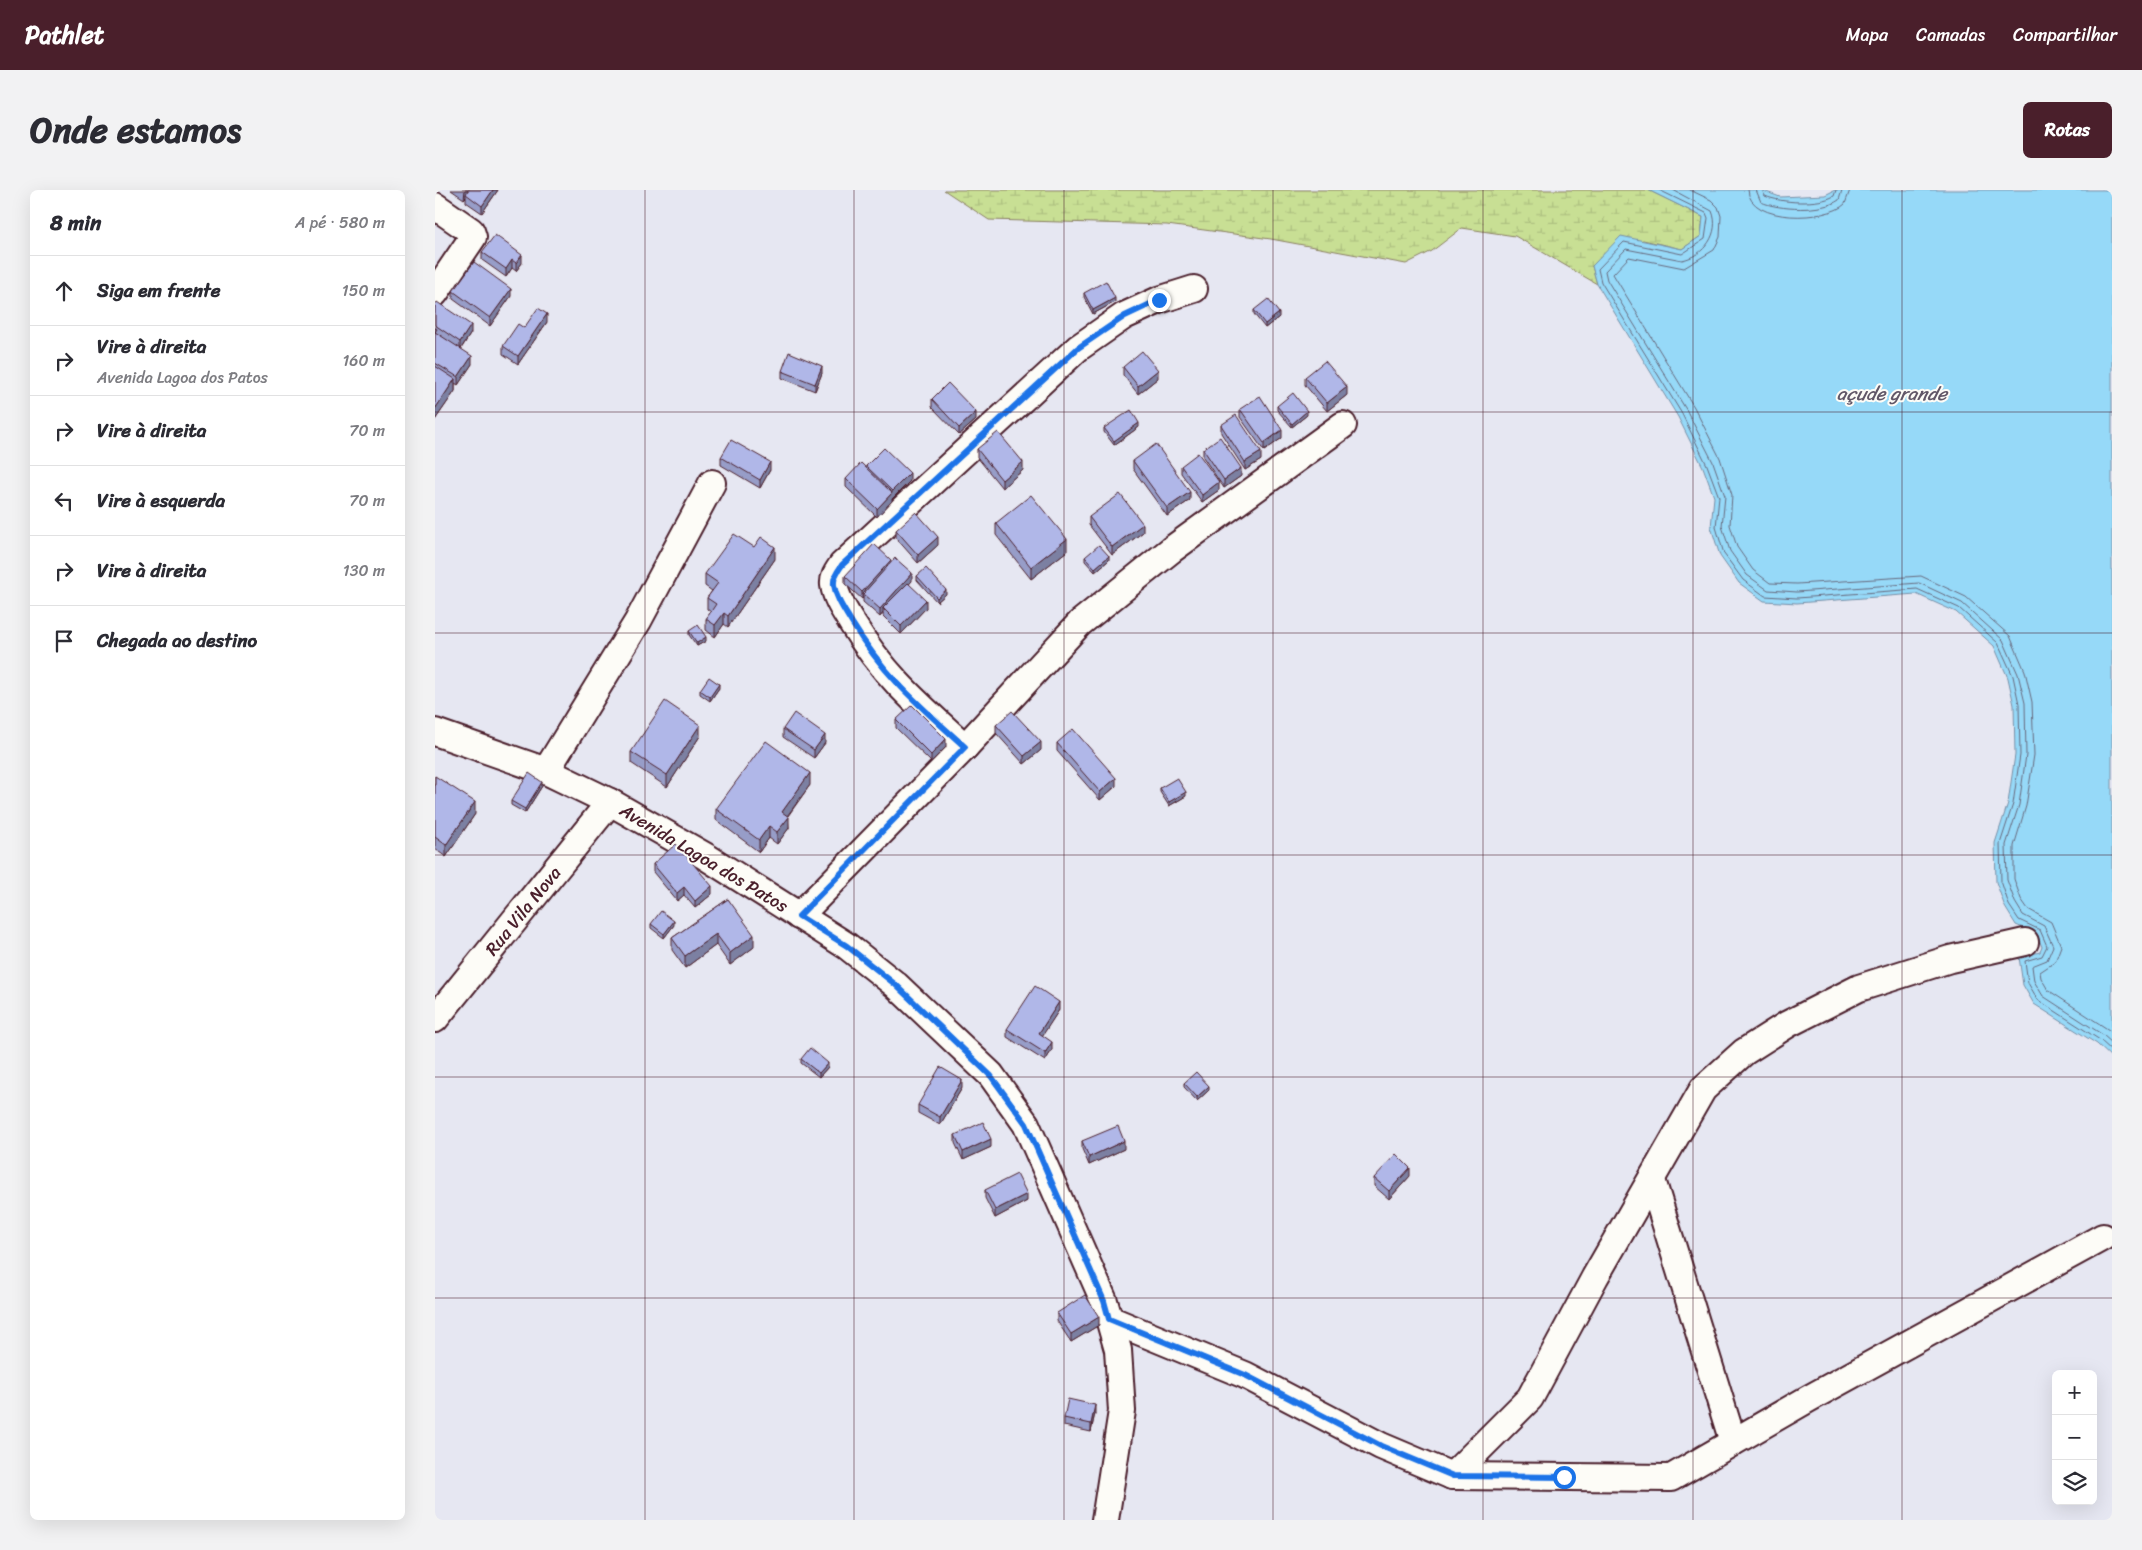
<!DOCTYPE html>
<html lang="pt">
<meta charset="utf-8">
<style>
:root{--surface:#fff;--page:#f2f2f3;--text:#2b2b33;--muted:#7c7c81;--line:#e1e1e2;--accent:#4a1f2b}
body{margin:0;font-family:Sriracha,sans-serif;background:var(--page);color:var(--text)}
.controls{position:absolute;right:15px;bottom:15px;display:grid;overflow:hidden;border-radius:8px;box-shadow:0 5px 20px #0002}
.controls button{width:45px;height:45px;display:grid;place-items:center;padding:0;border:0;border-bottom:1px solid var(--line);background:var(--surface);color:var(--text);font:25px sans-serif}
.stop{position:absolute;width:15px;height:15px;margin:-11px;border:4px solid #1a73e8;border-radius:50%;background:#fff}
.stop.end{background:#1a73e8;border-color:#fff;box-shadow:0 1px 5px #0008}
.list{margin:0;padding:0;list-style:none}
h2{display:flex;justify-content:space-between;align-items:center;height:65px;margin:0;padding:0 20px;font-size:21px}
h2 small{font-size:16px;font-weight:400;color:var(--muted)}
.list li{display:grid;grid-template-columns:32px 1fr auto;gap:15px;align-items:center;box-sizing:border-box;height:70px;padding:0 20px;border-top:1px solid var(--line)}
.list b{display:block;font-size:19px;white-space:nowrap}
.list p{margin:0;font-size:16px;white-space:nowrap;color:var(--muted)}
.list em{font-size:16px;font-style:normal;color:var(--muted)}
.icon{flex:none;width:28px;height:28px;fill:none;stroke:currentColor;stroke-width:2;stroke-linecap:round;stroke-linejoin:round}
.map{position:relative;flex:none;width:1677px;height:1330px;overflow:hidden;border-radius:8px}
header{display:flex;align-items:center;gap:30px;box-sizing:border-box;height:70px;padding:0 25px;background:var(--accent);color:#fff}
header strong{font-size:24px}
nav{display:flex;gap:28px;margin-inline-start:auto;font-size:18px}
.intro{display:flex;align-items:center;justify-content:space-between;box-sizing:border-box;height:120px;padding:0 30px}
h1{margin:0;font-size:35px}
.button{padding:12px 22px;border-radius:8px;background:var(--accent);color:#fff;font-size:18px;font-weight:700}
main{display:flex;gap:30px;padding:0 30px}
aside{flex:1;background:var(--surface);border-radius:8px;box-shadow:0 5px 20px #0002}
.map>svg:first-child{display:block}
.wetland{fill:url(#wetland-marsh);stroke:#897f60}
.water{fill:#96d9f8;stroke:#788fa6}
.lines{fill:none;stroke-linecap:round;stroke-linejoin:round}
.shore{stroke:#68697d;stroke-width:1}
.minor-casing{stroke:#4a1f2b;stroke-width:30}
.minor{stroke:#fdfcf7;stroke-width:26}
.wall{fill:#979dc8;stroke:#4a1f2b}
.shaded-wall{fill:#7b80a2;stroke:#4a1f2b}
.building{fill:#b0b7e8;stroke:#4a1f2b}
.route{stroke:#1a73e8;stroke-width:6}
.grid{fill:none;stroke:#4a1f2b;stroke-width:1;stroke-opacity:0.55}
.labels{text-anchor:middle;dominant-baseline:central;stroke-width:4;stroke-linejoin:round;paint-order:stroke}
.street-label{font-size:18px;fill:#4a1f2b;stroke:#fdfcf7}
.water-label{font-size:19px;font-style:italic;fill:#615768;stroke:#fdfcf7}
</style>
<header>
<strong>Pathlet</strong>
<nav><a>Mapa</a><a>Camadas</a><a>Compartilhar</a></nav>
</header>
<div class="intro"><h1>Onde estamos</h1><a class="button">Rotas</a></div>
<main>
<aside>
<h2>8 min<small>A pé · 580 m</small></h2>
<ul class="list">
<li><svg class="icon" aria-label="ahead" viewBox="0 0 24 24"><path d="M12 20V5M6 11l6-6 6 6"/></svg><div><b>Siga em frente</b></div><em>150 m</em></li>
<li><svg class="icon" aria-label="right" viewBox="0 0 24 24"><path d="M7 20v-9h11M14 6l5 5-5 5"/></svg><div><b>Vire à direita</b><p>Avenida Lagoa dos Patos</p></div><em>160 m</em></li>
<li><svg class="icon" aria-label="right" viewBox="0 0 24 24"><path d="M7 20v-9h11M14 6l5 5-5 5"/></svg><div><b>Vire à direita</b></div><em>70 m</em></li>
<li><svg class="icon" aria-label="left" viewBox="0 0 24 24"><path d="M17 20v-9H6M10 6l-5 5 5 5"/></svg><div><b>Vire à esquerda</b></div><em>70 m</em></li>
<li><svg class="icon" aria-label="right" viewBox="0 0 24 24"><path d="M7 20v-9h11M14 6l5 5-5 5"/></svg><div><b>Vire à direita</b></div><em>130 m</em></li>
<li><svg class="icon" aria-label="arrive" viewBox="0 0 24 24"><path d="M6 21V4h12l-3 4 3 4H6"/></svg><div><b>Chegada ao destino</b></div></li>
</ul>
</aside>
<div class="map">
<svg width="1677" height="1330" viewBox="0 0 1677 1330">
<defs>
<pattern id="wetland-marsh" width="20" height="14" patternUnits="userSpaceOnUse" patternTransform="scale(1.25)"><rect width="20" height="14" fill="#c8df94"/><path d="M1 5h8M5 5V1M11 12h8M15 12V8" fill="none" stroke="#adbf80"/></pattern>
</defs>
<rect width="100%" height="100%" fill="#e6e7f2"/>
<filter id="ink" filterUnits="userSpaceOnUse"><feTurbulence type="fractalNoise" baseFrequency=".02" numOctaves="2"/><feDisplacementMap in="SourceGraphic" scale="10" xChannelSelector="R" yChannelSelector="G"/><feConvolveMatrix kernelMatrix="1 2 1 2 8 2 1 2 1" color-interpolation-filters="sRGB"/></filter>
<g filter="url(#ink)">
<path class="wetland" d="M509 0H1213L1268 27 1266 46 1247 59 1208 50 1170 64 1157 76 1162 94 1080 46 1027 38 997 61 971 74 836 49 732 35 554 30Z"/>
<path class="water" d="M1213 0H1326L1345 7 1390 5 1400 0H1677V868L1662 854 1599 814 1588 795 1584 767 1605 762 1607 757 1602 744 1581 735 1570 717 1561 692 1560 653 1573 613 1580 565 1579 515 1573 488 1559 456 1521 422 1481 404 1362 413 1329 411 1304 393 1285 366 1276 337 1279 307 1268 277 1243 227 1162 94 1157 76 1186 46 1247 59 1266 46 1268 27Z"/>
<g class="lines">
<g class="shore">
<path d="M1224 0 1271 23 1273 28 1270 49 1247 64 1189 52 1163 79 1166 92 1247 224 1272 275 1284 307 1281 337 1289 364 1308 390 1330 406 1362 408 1482 399 1524 418 1563 453 1578 486 1584 514 1585 565 1578 614 1565 654 1566 691 1574 715 1584 730 1605 740 1612 756 1607 766 1590 771 1593 793 1603 810 1665 850 1677 861"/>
<path d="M1238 0 1277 21C1286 43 1269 66 1247 70L1191 59 1170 81 1172 90 1252 221 1278 272 1290 306 1287 336 1295 361 1312 385 1333 400 1362 402 1484 393 1527 413 1568 450 1583 484 1590 513 1591 565 1584 615 1571 655 1572 690 1580 712 1588 725 1609 736 1618 756 1612 770 1597 776 1599 791 1608 806 1668 845 1677 853"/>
<path d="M1255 0 1276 10 1283 17 1286 26 1285 47 1279 60 1249 78 1194 67 1178 84 1259 217 1285 268 1297 305 1295 335 1302 357 1318 380 1335 393 1362 394 1486 386 1531 407 1575 446 1590 481 1597 512 1599 565 1591 616 1579 656V689L1586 709 1593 719 1616 732 1626 756 1620 772 1605 782 1606 788 1613 800 1677 842"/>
<path d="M1313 0C1314 34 1393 31 1410 14L1415 0"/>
<path d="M1321 0 1326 12C1344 20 1387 22 1404 10L1407 0"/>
<path d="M1327 0 1330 6C1346 13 1384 15 1399 6L1401 0"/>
</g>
<g class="minor-casing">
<g id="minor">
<path d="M0 16 36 41 38 47 0 103"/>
<path d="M0 542 111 581 175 612 270 666 412 756 461 795 556 885 591 934 669 1111 683 1160 687 1221 670 1330"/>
<path d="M530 557C484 515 450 487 417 433 410 421 401 409 399 395 398 387 403 381 407 375L643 158 689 126 724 110 759 99"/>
<path d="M111 581 203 431 277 293"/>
<path d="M364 726 530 557 645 433 736 360 908 235"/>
<path d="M0 829 175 612"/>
<path d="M1217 990 1298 1252"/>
<path d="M674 1129 810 1185 946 1256 1017 1286 1236 1288 1373 1209 1668 1047"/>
<path d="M1017 1286 1095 1208 1160 1087 1268 899 1309 862 1353 834 1424 798 1515 769 1590 752"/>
</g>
</g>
<use href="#minor" class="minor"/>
</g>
<g class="wall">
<path d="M16 0H63L47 23 31 12V7L29 9Z"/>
<path d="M47 62 87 73 81 81 77 78 71 87 47 70Z"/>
<path d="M18 101 76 106 55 136 18 109Z"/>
<path d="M649 103 680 112 658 124 649 107Z"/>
<path d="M0 115 36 143 26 159 37 174 23 195 20 193V201L0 230Z"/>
<path d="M819 120 844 127 830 138 819 124Z"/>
<path d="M112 132 83 174 68 164V156L89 138Z"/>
<path d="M688 177 723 188 703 204 688 185Z"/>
<path d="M347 181 387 183 380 201 347 188Z"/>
<path d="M870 187 912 205 892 221 870 195Z"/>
<path d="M497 209 541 230 524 245 497 217Z"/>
<path d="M842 216 872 225 857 237 842 220Z"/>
<path d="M805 219 847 248 829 261 805 227Z"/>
<path d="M786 235 826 270 810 280 786 243Z"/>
<path d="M704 237 679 255 669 242V238Z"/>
<path d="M542 259 588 280 567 298 542 267Z"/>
<path d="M768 259 806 286 789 298 768 267Z"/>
<path d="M286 267 335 280 325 298 286 275Z"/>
<path d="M698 271 755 310 732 326 698 279Z"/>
<path d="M431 276 475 291 457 309V311L442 327 411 297V289L431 278Z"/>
<path d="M746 276 784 300 767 312 746 283Z"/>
<path d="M654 327 708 342 677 365 654 335Z"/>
<path d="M561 333 632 361 596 389 561 345Z"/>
<path d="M461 340 503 355 483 373 461 348Z"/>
<path d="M319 357 340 369 293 437 289 434 280 447 271 440V429L276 422 272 419V408L277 401 270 396V384Z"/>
<path d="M650 367 674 370 660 382 650 371Z"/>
<path d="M456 372 477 391 474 394 491 418 466 444 448 426V423L445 427 428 412V408L427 409 410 394V386Z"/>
<path d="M482 386 511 404 502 412 482 390Z"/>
<path d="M254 441 271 451 262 456 254 445Z"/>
<path d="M284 498 275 511 265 504V500Z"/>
<path d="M461 530 511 557 496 572 461 538Z"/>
<path d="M561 535 606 560 589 574 561 543Z"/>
<path d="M348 539 390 553 379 568 348 547Z"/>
<path d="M265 546 232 597 196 573V562Z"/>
<path d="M622 553 681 596 665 610 622 561Z"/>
<path d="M0 586 40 624 11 667 0 659Z"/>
<path d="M375 595 353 626 354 638 342 654 334 648 324 662 281 630V619Z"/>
<path d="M107 596 90 623 76 615V611Z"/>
<path d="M725 598 751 606 734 616 725 602Z"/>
<path d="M218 674 277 704 260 718 249 705 242 711 218 682Z"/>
<path d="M293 709 319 757 295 775 281 755 250 778 237 760V748Z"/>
<path d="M216 734 239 735 229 748 216 738Z"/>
<path d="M624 820 607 845 617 860 610 871 572 847V839Z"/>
<path d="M366 869 393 877 384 887 366 873Z"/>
<path d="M749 893 774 900 762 911 749 897Z"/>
<path d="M527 898 505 935 483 923V915Z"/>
<path d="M520 945 556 957 528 970 520 953Z"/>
<path d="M647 951 689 959 654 975 647 959Z"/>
<path d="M975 986 954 1009 939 996V988Z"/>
<path d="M550 1000 592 1011 560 1028 550 1008Z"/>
<path d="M622 1123 664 1135 636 1152 622 1131Z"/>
<path d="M660 1223 656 1242 629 1236V1228Z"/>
</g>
<g class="shaded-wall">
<path d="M30 0H35L31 4V7L29 9Z"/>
<path d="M58 0H63L47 23V16Z"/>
<path d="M87 65V73L81 81V73Z"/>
<path d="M77 70V78L71 87V79Z"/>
<path d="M76 99V106L55 136V128Z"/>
<path d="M680 108V112L658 124V120Z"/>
<path d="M844 123V127L830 138V134Z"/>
<path d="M112 124V132L83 174V166Z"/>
<path d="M36 135V143L25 160V152Z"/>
<path d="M37 166V174L23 195V187Z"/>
<path d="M387 176V183L380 201V194Z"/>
<path d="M723 180V188L703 204V196Z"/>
<path d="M20 189V201L0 230V219Z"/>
<path d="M912 197V205L892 221V213Z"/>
<path d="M872 221V225L857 237V234Z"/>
<path d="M541 222V230L524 245V238Z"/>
<path d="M704 233V237L679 255V251Z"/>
<path d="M847 240V248L829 261V253Z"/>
<path d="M826 262V270L810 280V272Z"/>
<path d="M335 272V280L325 298V290Z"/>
<path d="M588 272V280L567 298V290Z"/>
<path d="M806 278V286L789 298V290Z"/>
<path d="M475 283V291L457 309V311L442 327V319L457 303V301Z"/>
<path d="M784 292V300L767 312V305Z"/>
<path d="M755 302V310L732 326V318Z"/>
<path d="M708 334V342L677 365V357Z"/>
<path d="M503 347V355L483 373V365Z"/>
<path d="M632 349V361L596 389V377Z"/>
<path d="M340 357V369L293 437V426Z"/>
<path d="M674 366V370L660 382V378Z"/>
<path d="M456 370V378L428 404V408L427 409V402Z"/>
<path d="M477 383V391L450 421 448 418V423L445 427V419Z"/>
<path d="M511 400V404L502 412V408Z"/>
<path d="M491 410V418L466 444V436Z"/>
<path d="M289 423V434L280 447V435Z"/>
<path d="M271 447V451L262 456V453Z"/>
<path d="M284 494V498L275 511V507Z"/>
<path d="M265 535V546L232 597V585Z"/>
<path d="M390 545V553L379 568V560Z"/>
<path d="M511 549V557L496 572V565Z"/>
<path d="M606 552V560L589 574V566Z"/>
<path d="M375 583V595L347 633V622Z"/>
<path d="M681 588V596L665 610V602Z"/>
<path d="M107 592V596L90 623V619Z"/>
<path d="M751 602V606L734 616V612Z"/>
<path d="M40 612V624L11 667V655Z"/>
<path d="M354 627V638L342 654V642Z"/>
<path d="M334 636V648L324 662V650Z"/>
<path d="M277 696V704L260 718V711Z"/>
<path d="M249 697V705L242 711V703Z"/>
<path d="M239 731V735L229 748V744Z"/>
<path d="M281 744V755L250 778V766Z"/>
<path d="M319 745V757L295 775V763Z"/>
<path d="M624 812V820L604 851V843Z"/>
<path d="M617 852V860L610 871V863Z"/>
<path d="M393 873V877L384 887V883Z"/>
<path d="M527 890V898L505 935V927Z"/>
<path d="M774 896V900L762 911V907Z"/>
<path d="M556 949V957L528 970V962Z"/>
<path d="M689 951V959L654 975V967Z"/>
<path d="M975 978V986L954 1009V1001Z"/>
<path d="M592 1004V1011L560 1028V1020Z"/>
<path d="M664 1127V1135L636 1152V1144Z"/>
<path d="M660 1215V1223L656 1242V1234Z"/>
</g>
<g class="building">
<path d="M33 0H58L47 16 31 4Z"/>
<path d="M60 45 87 65 81 73 77 70 71 79 47 62Z"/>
<path d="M39 72 76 99 55 128 18 101Z"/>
<path d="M671 91 680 108 658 120 649 103Z"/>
<path d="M833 109 844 123 830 134 819 120Z"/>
<path d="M2 112 36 135 25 152 0 135V115Z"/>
<path d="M103 118 112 124 83 166 68 156 83 134 89 138Z"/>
<path d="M0 138 2 139 0 142 37 166 23 187 0 173Z"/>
<path d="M707 161 723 180 703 196 688 177Z"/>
<path d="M354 162 387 176 380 194 347 181Z"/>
<path d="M890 171 912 197 892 213 870 187Z"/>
<path d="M0 176 20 189 0 219Z"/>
<path d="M513 193 541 222 524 238 497 209Z"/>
<path d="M858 203 872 221 857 234 842 216Z"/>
<path d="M825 206 847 240 829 253 805 219Z"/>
<path d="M696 220 704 233 679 251 669 238Z"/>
<path d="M801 225 826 262 810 272 786 235Z"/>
<path d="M563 242 588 272 567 290 542 259Z"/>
<path d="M785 247 806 278 789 290 768 259Z"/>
<path d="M296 250 335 272 325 290 286 267Z"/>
<path d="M721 254 755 302 732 318 698 271Z"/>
<path d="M449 258 475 283 457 301 431 276Z"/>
<path d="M763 263 784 292 767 305 746 276Z"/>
<path d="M426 273 457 303 442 319 411 289Z"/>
<path d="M685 304 708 334 677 357 654 327Z"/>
<path d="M596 305 632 349 596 377 561 333Z"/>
<path d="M481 322 503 347 483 365 461 340Z"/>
<path d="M299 344 319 357 326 347 340 357 293 426 289 423 280 435 271 429 281 414 272 408 283 393 270 384Z"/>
<path d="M439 354 456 370 427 402 410 386Z"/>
<path d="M664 355 674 366 660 378 650 367Z"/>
<path d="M460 368 477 383 445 419 428 404Z"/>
<path d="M491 378 511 400 502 408 482 386Z"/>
<path d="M473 393 491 410 466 436 448 418Z"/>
<path d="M263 435 271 447 262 453 254 441Z"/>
<path d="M274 487 284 494 275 507 265 500Z"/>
<path d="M230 511 265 535 232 585 196 562Z"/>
<path d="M477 515 511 549 496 565 461 530Z"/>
<path d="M577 521 606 552 589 566 561 535Z"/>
<path d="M359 523 390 545 379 560 348 539Z"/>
<path d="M638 539 681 588 665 602 622 553Z"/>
<path d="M331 551 375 583 347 622 354 627 342 642 334 636 324 650 281 619Z"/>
<path d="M94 583 107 592 90 619 76 611Z"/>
<path d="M0 586 40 612 11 655 0 647Z"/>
<path d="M742 588 751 602 734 612 725 598Z"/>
<path d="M241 654 277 696 260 711 249 697 242 703 218 674Z"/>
<path d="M293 709 319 745 295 763 281 744 250 766 237 748Z"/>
<path d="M226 721 239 731 229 744 216 734Z"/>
<path d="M600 796 624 812 604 843 617 852 610 863 572 839Z"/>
<path d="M375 858 393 873 384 883 366 869Z"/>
<path d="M505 877 527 890 505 927 483 915Z"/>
<path d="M761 882 774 896 762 907 749 893Z"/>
<path d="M548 932 556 949 528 962 520 945Z"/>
<path d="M683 936 689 951 654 967 647 951Z"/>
<path d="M961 964 975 978 954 1001 939 988Z"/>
<path d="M582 984 592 1004 560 1020 550 1000Z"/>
<path d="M650 1105 664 1127 636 1144 622 1123Z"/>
<path d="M633 1209 660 1215 656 1234 629 1228Z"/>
</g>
</g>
<g class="lines" filter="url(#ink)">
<path class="route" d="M724 110 690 126 643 158 407 375C403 381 398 387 399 395 401 409 410 421 417 433 450 487 484 515 530 557L364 726 412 756 461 795 556 886 591 934 669 1111 674 1129 810 1185 946 1256 1018 1286 1129 1287"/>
</g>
<path class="grid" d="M210 0V1330M419 0V1330M629 0V1330M838 0V1330M1048 0V1330M1258 0V1330M1467 0V1330M0 222H1677M0 443H1677M0 665H1677M0 887H1677M0 1108H1677"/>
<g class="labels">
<g class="street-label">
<text transform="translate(269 668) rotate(31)">Avenida Lagoa dos Patos</text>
<text transform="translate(88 721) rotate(-51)">Rua Vila Nova</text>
</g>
<g class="water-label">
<text x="1457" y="203">açude grande</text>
</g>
</g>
</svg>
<div class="controls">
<button>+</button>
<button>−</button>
<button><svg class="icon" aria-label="layers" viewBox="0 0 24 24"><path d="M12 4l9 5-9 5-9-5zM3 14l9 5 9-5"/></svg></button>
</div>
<div class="stop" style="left:1129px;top:1287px"></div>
<div class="stop end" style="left:724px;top:110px"></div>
</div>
</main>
